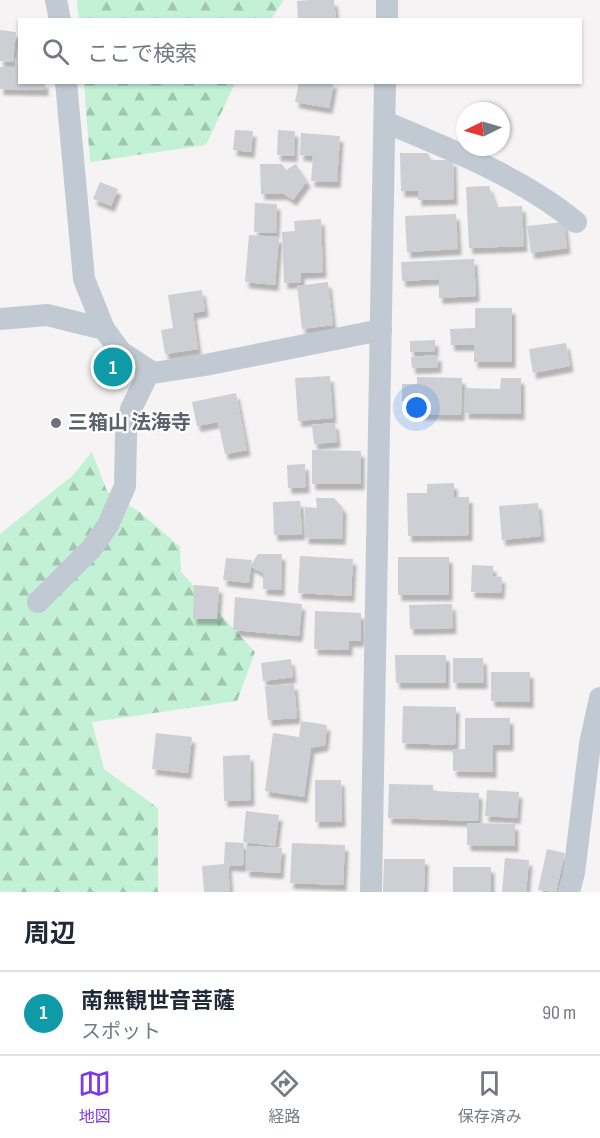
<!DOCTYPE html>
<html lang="ja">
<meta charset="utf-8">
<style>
:root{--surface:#fff;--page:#f6f6f7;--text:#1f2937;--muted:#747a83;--line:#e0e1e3;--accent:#7c3aed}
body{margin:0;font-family:"Sofia Sans Condensed","Noto Sans JP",sans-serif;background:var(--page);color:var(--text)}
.compass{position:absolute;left:456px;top:102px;width:54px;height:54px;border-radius:50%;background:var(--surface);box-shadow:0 2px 4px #0004;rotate:265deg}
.you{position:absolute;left:417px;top:408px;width:21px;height:21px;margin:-15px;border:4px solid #fff;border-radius:50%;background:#1a73e8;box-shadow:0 0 0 9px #1a73e833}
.badge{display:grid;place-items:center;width:39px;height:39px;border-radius:50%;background:var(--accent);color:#fff;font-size:20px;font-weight:700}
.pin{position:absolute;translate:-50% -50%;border:3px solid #fff;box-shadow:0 2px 6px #0006}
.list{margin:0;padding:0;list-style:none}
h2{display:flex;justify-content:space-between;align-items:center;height:78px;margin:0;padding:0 24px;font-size:26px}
h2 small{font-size:20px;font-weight:400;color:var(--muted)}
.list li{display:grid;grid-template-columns:39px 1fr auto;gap:18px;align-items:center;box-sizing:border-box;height:84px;padding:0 24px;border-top:2px solid var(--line)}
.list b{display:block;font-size:22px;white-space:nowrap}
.list p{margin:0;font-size:20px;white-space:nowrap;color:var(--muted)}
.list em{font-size:20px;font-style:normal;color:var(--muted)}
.icon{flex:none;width:33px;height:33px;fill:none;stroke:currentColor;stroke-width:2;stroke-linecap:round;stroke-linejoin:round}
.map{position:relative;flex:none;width:600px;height:892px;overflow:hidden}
.search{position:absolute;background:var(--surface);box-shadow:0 2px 4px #0004;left:18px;right:18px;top:18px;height:66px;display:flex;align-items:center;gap:15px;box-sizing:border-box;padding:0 21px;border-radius:0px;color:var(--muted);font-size:22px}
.sheet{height:162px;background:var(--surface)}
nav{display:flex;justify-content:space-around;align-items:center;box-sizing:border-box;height:84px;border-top:2px solid var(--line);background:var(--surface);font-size:16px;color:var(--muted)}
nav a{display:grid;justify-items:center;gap:3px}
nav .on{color:var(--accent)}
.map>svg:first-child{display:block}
.forest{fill:url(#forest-firs)}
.building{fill:#cdcfd5;filter:url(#shadow)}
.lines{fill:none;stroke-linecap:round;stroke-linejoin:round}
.minor{stroke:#c1cad2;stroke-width:22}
.worship-dot{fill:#6b7280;stroke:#fff;stroke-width:2}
.labels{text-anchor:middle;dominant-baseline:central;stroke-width:4.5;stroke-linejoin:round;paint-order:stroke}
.worship-label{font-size:20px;font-weight:bold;fill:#5b616d;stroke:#fff;text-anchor:start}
</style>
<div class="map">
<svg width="600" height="892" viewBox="0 0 600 892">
<defs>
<pattern id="forest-firs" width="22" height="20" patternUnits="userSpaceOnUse" patternTransform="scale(1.5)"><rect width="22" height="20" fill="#c3f1d5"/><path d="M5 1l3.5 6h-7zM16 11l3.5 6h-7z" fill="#a0c6b0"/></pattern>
<filter id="shadow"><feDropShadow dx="3.5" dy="6" stdDeviation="1.5" flood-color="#0004"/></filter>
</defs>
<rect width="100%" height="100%" fill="#f5f3f3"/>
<g class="forest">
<path d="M77 0H284L271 19 79 20Z"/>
<path d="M84 83V82L235 83 206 145 90 162Z"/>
<path d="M92 452 107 491 141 513 180 547 181 572 255 652 237 701 92 722 104 769 158 808V892H0V534L72 476Z"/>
</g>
<g class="building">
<path d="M310 0H334L336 20H298L297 1Z"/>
<path d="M0 30 16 32 13 62 0 61Z"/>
<path d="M16 58 20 59V82H45V90L0 89V67H15Z"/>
<path d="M299 82H334L329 108 295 102Z"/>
<path d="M235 130 253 131 251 152 233 150Z"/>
<path d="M278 130 295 131 294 156 277 155Z"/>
<path d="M301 133 340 136 337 182 311 181 313 156 300 155Z"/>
<path d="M400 153H428L431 160H453L454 199 418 200V191H401Z"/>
<path d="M260 164H282L286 170 296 164 307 181 293 200 284 194H261Z"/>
<path d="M100 182 118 189 111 206 93 199Z"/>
<path d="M489 186 496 207 522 206 524 246 469 248 466 187Z"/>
<path d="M255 203 277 204 276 233 254 232Z"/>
<path d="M456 214 458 249 407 252 405 216Z"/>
<path d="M321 219 323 272 301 273V282L284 283 282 232 295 231 294 221Z"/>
<path d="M564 222 567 248 531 253 527 226Z"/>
<path d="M249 235 279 237 275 285 245 282Z"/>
<path d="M474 259 476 296 439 298V279L402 281 401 262Z"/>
<path d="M328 282 333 325 302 329 297 286Z"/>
<path d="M202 290 205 311 193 313 198 349 165 354 161 330 173 328 168 295Z"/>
<path d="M475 308H512V362H474V345H451L450 329 475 328Z"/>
<path d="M435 340V351L410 352V341Z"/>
<path d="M566 343 570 366 533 373 529 349Z"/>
<path d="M438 355V367L412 368 411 357Z"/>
<path d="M330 376 333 418 298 421 295 378Z"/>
<path d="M417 377 462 378 461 415 420 414V402L402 401V384H417Z"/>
<path d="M501 378H521V414L465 413V388L500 389Z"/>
<path d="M236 393 247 450 225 454 218 422 197 426 192 402Z"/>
<path d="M335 423 337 442 314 444 312 425Z"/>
<path d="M312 450 361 451V484H312Z"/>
<path d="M305 464 306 487 288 488 287 465Z"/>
<path d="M454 483V497H469V535L408 536 407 493H427V484Z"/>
<path d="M316 498H334L343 508 342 539 305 538V507L317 508Z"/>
<path d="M300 501 302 534 274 535 273 502Z"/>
<path d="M538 503 541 536 502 540 499 506Z"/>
<path d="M258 554H282L281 590 263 589V573L251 566 249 583 223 580 226 558 252 560 251 565Z"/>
<path d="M300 556 353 559 351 596 298 593Z"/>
<rect x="398" y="557" width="51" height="38"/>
<path d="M472 565 493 566V576L502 577 501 593 471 592Z"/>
<path d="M194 585 219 587 217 619H193Z"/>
<path d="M235 597 302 604 299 636 233 630Z"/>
<path d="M452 604 453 628 410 629 409 605Z"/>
<path d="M315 611 361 613V641H349V650L314 649Z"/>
<path d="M395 655H446V683H396Z"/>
<path d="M453 658H483L484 683H453Z"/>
<path d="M291 659 293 677 263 681 261 663Z"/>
<path d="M491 672H530V702L491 701Z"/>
<path d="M294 684 297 718 268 720 265 686Z"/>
<path d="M403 706 456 707 455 745 402 743Z"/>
<path d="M465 718H510V745H493V772L453 771V749H465Z"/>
<path d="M301 721 327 725 325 745 311 748 304 797 265 791 273 733 299 737Z"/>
<path d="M156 733 192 737 188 773 152 769Z"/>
<path d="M250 755 251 800 224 801 223 756Z"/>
<path d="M315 780H341L342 821 315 822Z"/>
<path d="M389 784 433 785V791L479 793 478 821 388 818Z"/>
<path d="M487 790 519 792 517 818 485 816Z"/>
<path d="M246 811 279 815 275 846 243 842Z"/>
<path d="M467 823 515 824V846L467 845Z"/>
<path d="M225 842 244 843 243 866 228 865 230 892H204L202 866 224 864Z"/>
<path d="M292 843 345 845 343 885 290 883Z"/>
<path d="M247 846 282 848 280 873 246 871Z"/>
<path d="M547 849 565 853 556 892 538 890Z"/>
<path d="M505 858 529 860 526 892H502Z"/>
<path d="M384 859H425L424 892H383Z"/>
<rect x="453" y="867" width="38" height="25"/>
</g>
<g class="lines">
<g class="minor">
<path d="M56 0 60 20"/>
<path d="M387 20V0"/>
<path d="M66 82 84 279 104 329 121 352 153 373 205 365 381 330"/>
<path d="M385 122C450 149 521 177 576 222"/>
<path d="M0 319 47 315 104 329"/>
<path d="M38 602 92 548 108 525 125 486 126 435 131 409 149 372"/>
<path d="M371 892 385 82"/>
<path d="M569 892 574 873 590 744 600 698"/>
</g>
</g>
<circle class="worship-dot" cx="56" cy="423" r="6"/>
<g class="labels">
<g class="worship-label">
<text x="68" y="423">三箱山 法海寺</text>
</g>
</g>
</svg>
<svg class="compass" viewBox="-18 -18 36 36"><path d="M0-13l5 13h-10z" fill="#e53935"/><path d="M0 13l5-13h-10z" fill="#747a83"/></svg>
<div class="you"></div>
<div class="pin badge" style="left:113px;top:367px;background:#0f9aa8">1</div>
<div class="search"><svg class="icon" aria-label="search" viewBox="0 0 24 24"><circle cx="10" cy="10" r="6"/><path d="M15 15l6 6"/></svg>ここで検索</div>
</div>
<section class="sheet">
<h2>周辺<small></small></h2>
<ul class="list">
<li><span class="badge" style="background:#0f9aa8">1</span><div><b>南無観世音菩薩</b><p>スポット</p></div><em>90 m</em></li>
</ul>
</section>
<nav>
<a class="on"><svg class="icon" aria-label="map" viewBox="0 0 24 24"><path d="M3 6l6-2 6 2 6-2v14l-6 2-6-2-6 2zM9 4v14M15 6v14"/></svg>地図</a>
<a><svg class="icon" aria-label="directions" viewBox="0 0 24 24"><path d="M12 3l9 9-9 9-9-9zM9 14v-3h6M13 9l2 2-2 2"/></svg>経路</a>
<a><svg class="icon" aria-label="saved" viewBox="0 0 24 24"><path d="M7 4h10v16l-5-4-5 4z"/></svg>保存済み</a>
</nav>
